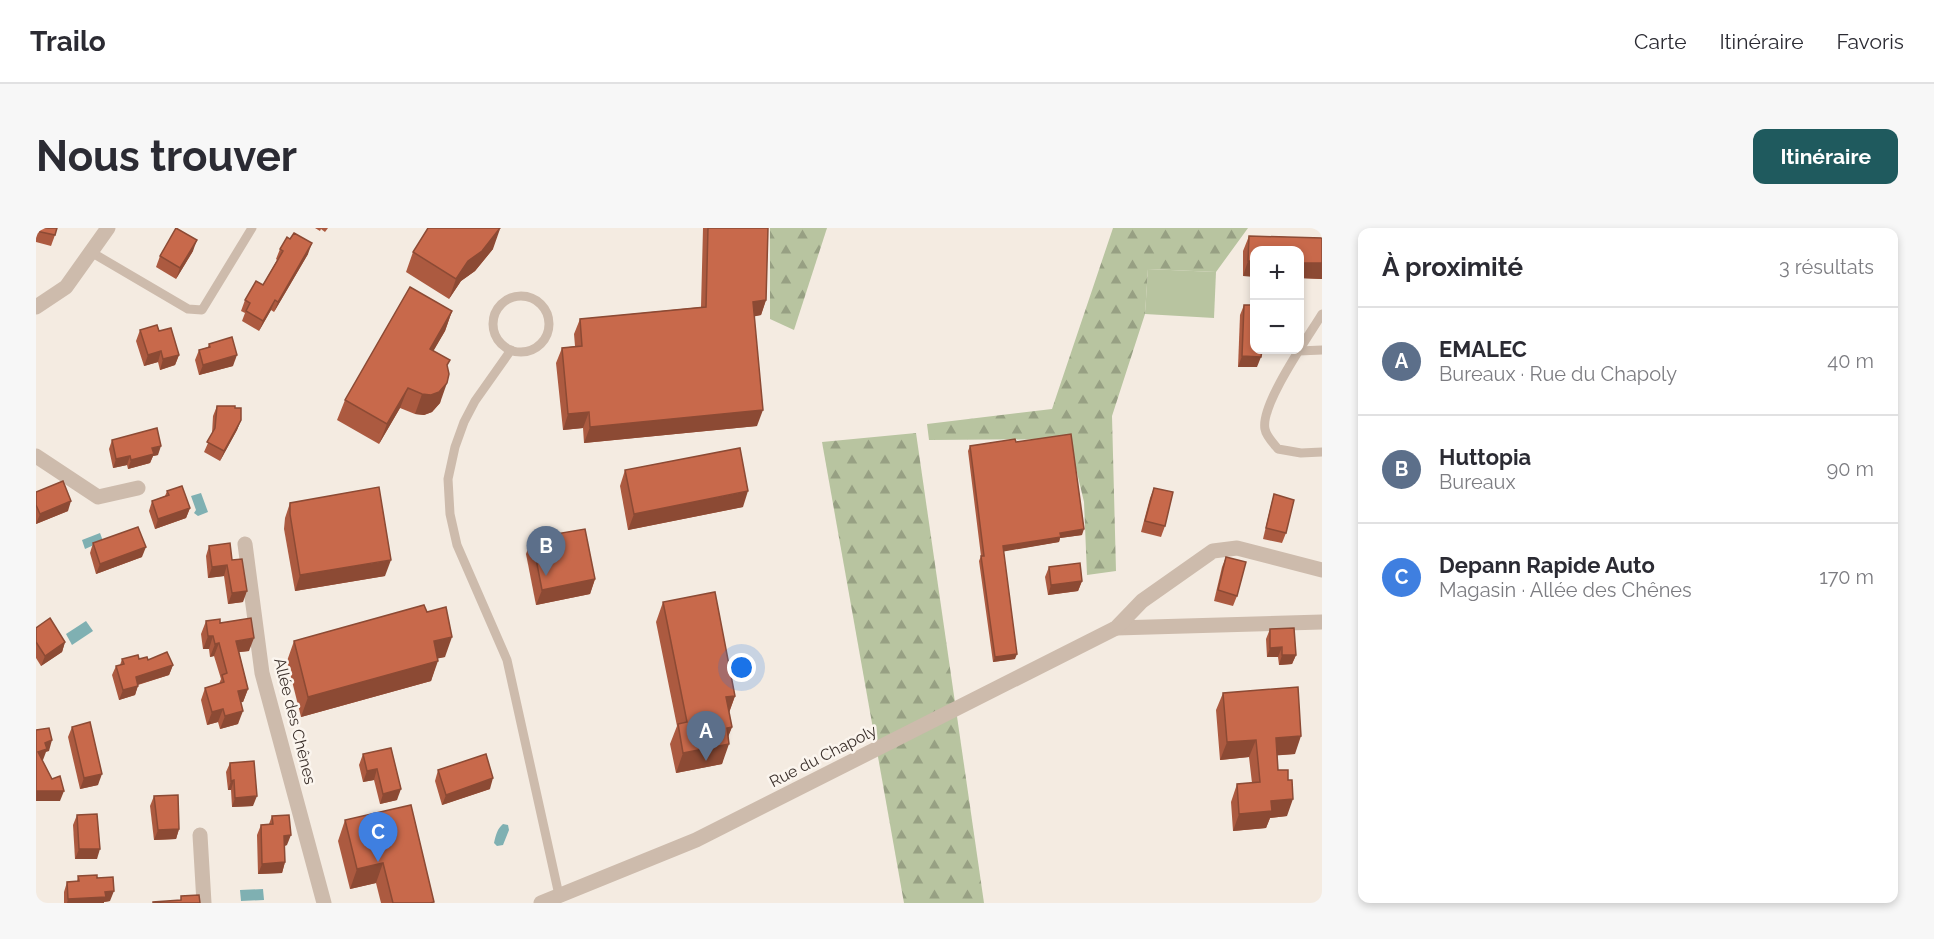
<!DOCTYPE html>
<html lang="fr">
<meta charset="utf-8">
<style>
:root{--surface:#fff;--page:#f7f7f7;--text:#2b2b33;--muted:#7c7c81;--line:#e1e1e2;--accent:#1f5a5e}
body{margin:0;font-family:Raleway,sans-serif;background:var(--page);color:var(--text)}
.controls{position:absolute;right:18px;top:18px;display:grid;overflow:hidden;border-radius:12px;box-shadow:0 3px 9px #0003}
.controls button{width:54px;height:54px;display:grid;place-items:center;padding:0;border:0;border-bottom:2px solid var(--line);background:var(--surface);color:var(--text);font:30px sans-serif}
.you{position:absolute;left:706px;top:440px;width:21px;height:21px;margin:-15px;border:4px solid #fff;border-radius:50%;background:#1a73e8;box-shadow:0 0 0 9px #1a73e833}
.badge{display:grid;place-items:center;width:39px;height:39px;border-radius:50%;background:var(--accent);color:#fff;font-size:20px;font-weight:700}
.pin{position:absolute;translate:-50% -50px;filter:drop-shadow(0 2px 3px #0008)}
.pin::after{content:'';position:absolute;top:32px;width:21px;height:18px;background:inherit;clip-path:polygon(0 0,100% 0,50% 100%)}
.list{margin:0;padding:0;list-style:none}
h2{display:flex;justify-content:space-between;align-items:center;height:78px;margin:0;padding:0 24px;font-size:26px}
h2 small{font-size:20px;font-weight:400;color:var(--muted)}
.list li{display:grid;grid-template-columns:39px 1fr auto;gap:18px;align-items:center;box-sizing:border-box;height:108px;padding:0 24px;border-top:2px solid var(--line)}
.list b{display:block;font-size:22px;white-space:nowrap}
.list p{margin:0;font-size:20px;white-space:nowrap;color:var(--muted)}
.list em{font-size:20px;font-style:normal;color:var(--muted)}
.map{position:relative;flex:none;width:1286px;height:675px;overflow:hidden;border-radius:12px}
header{display:flex;align-items:center;gap:36px;box-sizing:border-box;height:84px;padding:0 30px;background:var(--surface);border-bottom:2px solid var(--line)}
header strong{font-size:28px}
nav{display:flex;gap:33px;margin-inline-start:auto;font-size:21px}
.intro{display:flex;align-items:center;justify-content:space-between;box-sizing:border-box;height:144px;padding:0 36px}
h1{margin:0;font-size:42px}
.button{padding:15px 27px;border-radius:12px;background:var(--accent);color:#fff;font-size:21px;font-weight:700}
main{display:flex;gap:36px;padding:0 36px}
aside{flex:1;background:var(--surface);border-radius:12px;box-shadow:0 3px 9px #0003}
.map>svg:first-child{display:block}
.green{fill:#b8c4a0}
.forest{fill:url(#forest-firs)}
.water{fill:#7fb0b2}
.lines{fill:none;stroke-linecap:round;stroke-linejoin:round}
.lane{stroke:#cdbbac;stroke-width:9}
.street{stroke:#cdbbac;stroke-width:15}
.wall{fill:#ac5a40}
.shaded-wall{fill:#8c4a34}
.building{fill:#c8694b;stroke:#8c4a34;stroke-width:1.5}
.labels{text-anchor:middle;dominant-baseline:central;stroke-width:5;stroke-linejoin:round;paint-order:stroke}
.street-label{font-size:16px;fill:#3b302b;stroke:#fbf5ee}
</style>
<header>
<strong>Trailo</strong>
<nav><a>Carte</a><a>Itinéraire</a><a>Favoris</a></nav>
</header>
<div class="intro"><h1>Nous trouver</h1><a class="button">Itinéraire</a></div>
<main>
<div class="map">
<svg width="1286" height="675" viewBox="0 0 1286 675">
<defs>
<pattern id="forest-firs" width="22" height="20" patternUnits="userSpaceOnUse" patternTransform="scale(1.5)"><rect width="22" height="20" fill="#b8c4a0"/><path d="M5 1l3.5 6h-7zM16 11l3.5 6h-7z" fill="#97a083"/></pattern>
</defs>
<rect width="100%" height="100%" fill="#f4ebe1"/>
<path class="green" d="M1112 41 1180 44 1178 90 1109 86Z"/>
<g class="forest">
<path d="M734 0H791L758 102 734 91Z"/>
<path d="M1077 0H1212L1180 44 1112 41 1109 86 1076 188 1080 343 1051 347 1048 274 1033 211 893 212 891 196 1016 181Z"/>
<path d="M880 205 948 675H868L786 214Z"/>
</g>
<g class="water">
<path d="M165 265 172 284 162 288 158 285 160 282 155 268Z"/>
<path d="M64 305 67 313 49 321 46 312Z"/>
<path d="M50 393 57 403 36 417 30 406Z"/>
<path d="M467 596 472 597 473 602 467 617 461 618 458 615C460 607 461 601 467 596Z"/>
<path d="M227 661 228 672 205 673 204 662Z"/>
</g>
<g class="lines">
<g class="lane">
<path d="M55 24 152 81 166 82 216 0"/>
<circle cx="485" cy="96" r="28"/>
<path d="M1286 86C1272 109 1224 177 1229 201 1230 208 1238 216 1242 221L1265 225 1286 224"/>
<path d="M475 122 439 173 428 194 419 219 412 251 414 286 421 317 471 432 523 667"/>
<path d="M1263 123 1286 122"/>
</g>
<g class="street">
<path d="M0 79 30 59 72 0"/>
<path d="M0 228 62 269 102 260"/>
<path d="M209 316 226 445 288 675"/>
<path d="M1080 400 1286 394"/>
<path d="M164 607 168 675"/>
<path d="M505 675 660 612 1080 400 1106 373 1177 323 1201 320 1286 342"/>
</g>
</g>
<g class="wall">
<path d="M0 0 19 7 15 18 0 14Z"/>
<path d="M279 0H292L289 4 285 1 284 3Z"/>
<path d="M667 0H732L730 72 725 87 718 88 721 198 548 215 547 200 527 202 520 135 526 120 539 118 538 106 544 91 665 79Z"/>
<path d="M1213 8 1286 10V51L1263 50V22L1207 48V23Z"/>
<path d="M244 21 272 26 238 84 235 82 223 103 206 93 209 85 205 83 209 72 227 57 241 32 240 31Z"/>
<path d="M457 21 439 43 425 53 413 71 370 44 377 24Z"/>
<path d="M157 23 140 51 120 39 124 28Z"/>
<path d="M1208 77 1221 139H1202L1204 87Z"/>
<path d="M416 83 409 103 397 123 411 139 404 175 396 184 388 187 379 186 364 180 343 216 301 192 309 172Z"/>
<path d="M104 102 123 103 143 127 139 137 124 142 122 134 108 138 100 113Z"/>
<path d="M173 116 197 138 163 147 159 132 163 122 172 119Z"/>
<path d="M181 178 199 180 205 192 201 202 184 233 168 224 176 206 177 188Z"/>
<path d="M76 212 122 227 117 228 114 235 92 241 91 237 77 240 73 221Z"/>
<path d="M980 214 1046 307 1024 310 1023 314 967 323 979 431 957 434 943 333 945 328 932 223 934 218Z"/>
<path d="M589 242 707 279 592 302 584 258Z"/>
<path d="M1118 260 1129 298 1125 309 1105 304 1114 270Z"/>
<path d="M131 263 154 280 150 290 119 301 113 283 116 273 129 268Z"/>
<path d="M0 264 32 283 0 296Z"/>
<path d="M1238 266 1250 305 1246 315 1227 311 1235 277Z"/>
<path d="M254 275 349 348 259 363 248 301 249 290Z"/>
<path d="M496 310 559 351 554 366 500 377 490 326Z"/>
<path d="M57 315 106 329 60 346 54 325Z"/>
<path d="M173 318 196 332 207 374 192 376 188 348 172 350 170 328Z"/>
<path d="M1190 329 1201 368 1197 378 1178 373 1186 339Z"/>
<path d="M1013 339 1046 353 1042 363 1012 367 1009 349Z"/>
<path d="M627 374 699 468 693 485 696 499 692 508 686 536 640 545 634 516 641 498 620 394Z"/>
<path d="M170 393 184 395 213 423 203 424 212 461 207 474H205L202 496 184 501 182 494 171 497 165 472 169 460 183 456 185 451 178 428 174 429 173 421H167L165 406Z"/>
<path d="M0 400 29 414 26 424 5 438 0 430Z"/>
<path d="M1234 401 1260 427 1256 436 1243 437 1242 429H1231L1230 411Z"/>
<path d="M258 413 409 429 402 430 395 453 265 489 251 433Z"/>
<path d="M86 431H103L112 432 137 437 133 447 102 457 99 467 83 472 76 447 80 438 84 437Z"/>
<path d="M1187 465 1259 526 1241 527 1242 542 1251 588 1234 590 1230 600 1197 603 1195 574 1201 556 1216 555 1213 529 1184 532 1180 482Z"/>
<path d="M36 499 62 557 44 561 32 509Z"/>
<path d="M355 520 361 572 344 576 338 552 327 554 323 537 327 526Z"/>
<path d="M194 535 217 578 196 579 195 562H192L190 544Z"/>
<path d="M402 542 454 561 406 577 399 553Z"/>
<path d="M118 568 143 601 140 611 118 612 114 578Z"/>
<path d="M41 587 61 631H39L37 597Z"/>
<path d="M236 588 251 617 249 618V634L246 645 222 646 221 607 225 597 233 596Z"/>
<path d="M309 592 398 675H345L340 655 314 661 302 613Z"/>
<path d="M42 648 61 650 74 673 68 674V675H28V664L31 654 41 653Z"/>
</g>
<g class="shaded-wall">
<path d="M464 1 457 21 439 43 425 53 413 71 420 51 432 33Z"/>
<path d="M161 12 157 23 140 51 144 40Z"/>
<path d="M276 15 272 26 238 84 242 74Z"/>
<path d="M1212 33H1218V49L1207 48Z"/>
<path d="M1263 35H1286V51L1263 50Z"/>
<path d="M239 72 235 82 223 103 227 93Z"/>
<path d="M730 72 725 87 711 90 717 74Z"/>
<path d="M416 83 409 103 387 141 394 121Z"/>
<path d="M125 123 122 134 108 138 112 127Z"/>
<path d="M143 127 139 137 124 142 127 131Z"/>
<path d="M201 127 197 138 163 147 167 137Z"/>
<path d="M1206 128 1225 129 1221 139H1202Z"/>
<path d="M411 155 404 175 396 184 388 187 379 186 386 166Z"/>
<path d="M372 160 364 180 343 216 351 196Z"/>
<path d="M727 182 721 198 548 215 554 199Z"/>
<path d="M553 184 547 200 527 202 532 186Z"/>
<path d="M205 192 201 202 184 233 188 223Z"/>
<path d="M125 218 122 227 117 228 114 235 92 241 95 232 116 220Z"/>
<path d="M94 228 91 237 77 240 80 231Z"/>
<path d="M712 263 707 279 592 302 598 286Z"/>
<path d="M35 273 32 283 0 296 4 286Z"/>
<path d="M154 280 150 290 119 301 122 291Z"/>
<path d="M1048 301 1046 307 1024 310 1023 314 965 324 967 318 1024 305Z"/>
<path d="M110 319 106 329 60 346 64 336Z"/>
<path d="M355 332 349 348 259 363 264 347Z"/>
<path d="M191 337 188 348 172 350 176 339Z"/>
<path d="M559 351 554 366 500 377 506 362Z"/>
<path d="M1046 353 1042 363 1012 367 1015 357Z"/>
<path d="M211 363 207 374 192 376 196 365Z"/>
<path d="M172 408H177L173 421H167Z"/>
<path d="M416 409 409 429 390 433 398 413Z"/>
<path d="M218 410 213 423 195 425 200 413Z"/>
<path d="M29 414 26 424 5 438 9 428Z"/>
<path d="M183 415 178 428 174 429 179 416Z"/>
<path d="M1246 419 1242 429H1231L1234 420Z"/>
<path d="M981 426 979 431 957 434 959 429Z"/>
<path d="M1246 427H1260L1256 436 1243 437Z"/>
<path d="M402 433 395 453 265 489 272 469Z"/>
<path d="M137 437 133 447 97 458 100 449Z"/>
<path d="M102 458 99 467 83 472 87 462Z"/>
<path d="M212 461 207 474 197 476 202 463Z"/>
<path d="M699 468 692 487 690 469Z"/>
<path d="M187 481 182 494 171 497 176 484Z"/>
<path d="M207 483 202 496 184 501 189 488Z"/>
<path d="M696 499 689 517 693 516 686 536 640 545 647 525 691 500Z"/>
<path d="M1265 508 1259 526 1233 528 1240 510Z"/>
<path d="M16 512 13 523 10 524 7 532 0 534 2 524 9 515Z"/>
<path d="M1220 512 1213 529 1184 532 1191 514Z"/>
<path d="M341 541 338 552 327 554 331 543Z"/>
<path d="M66 546 62 557 44 561 48 550Z"/>
<path d="M457 550 454 561 406 577 410 567Z"/>
<path d="M198 552 195 562H192L195 553Z"/>
<path d="M365 561 361 572 344 576 347 566Z"/>
<path d="M0 563H28L24 573H0Z"/>
<path d="M221 568 217 578 196 579 199 570Z"/>
<path d="M1257 571 1251 588 1234 590 1230 600 1197 603 1203 586 1235 573Z"/>
<path d="M143 601 140 611 118 612 122 602Z"/>
<path d="M255 607 251 617 244 618 248 608Z"/>
<path d="M43 621H64L61 631H39Z"/>
<path d="M249 634 246 645 222 646 226 636Z"/>
<path d="M347 635 340 655 314 661 321 641Z"/>
<path d="M78 663 74 673 68 674V675H31L32 671 69 664Z"/>
</g>
<g class="building">
<path d="M0 0H21L19 7 0 3Z"/>
<path d="M140 0 161 12 144 40 124 28Z"/>
<path d="M392 0H464L446 23 432 33 420 51 377 24Z"/>
<path d="M672 0H732L730 72 717 74 727 182 554 199 553 184 532 186 526 120 546 118 544 91 670 79Z"/>
<path d="M258 5 276 15 242 74 239 72 227 93 210 83 214 75 209 72 220 53 227 57 247 23 244 21 251 9 254 11Z"/>
<path d="M1213 8 1286 10V35H1263V22H1218V33H1212Z"/>
<path d="M374 59 416 83 394 121 414 132 411 137 413 146 411 155 403 164 395 167 386 166 372 160 351 196 309 172Z"/>
<path d="M1208 77H1218V122H1226L1225 129 1206 128Z"/>
<path d="M121 97 123 103 135 100 143 127 127 131 125 123 112 127 104 102Z"/>
<path d="M196 109 201 127 167 137 163 122 174 119 173 116Z"/>
<path d="M181 178H199V180H205V192L188 223 171 214 179 200Z"/>
<path d="M121 200 125 218 116 220 118 226 95 232 94 228 80 231 76 212Z"/>
<path d="M1035 206 1048 301 1024 305 1025 309 967 318 981 426 959 429 945 328H948L934 218 979 211 980 214Z"/>
<path d="M704 220 712 263 598 286 589 242Z"/>
<path d="M27 253 35 273 4 286 0 277V264Z"/>
<path d="M146 258 154 280 122 291 116 273 133 267 131 263Z"/>
<path d="M343 259 355 332 264 347 254 286V275Z"/>
<path d="M1118 260 1137 264 1129 298 1109 293Z"/>
<path d="M1238 266 1258 272 1250 305 1230 300Z"/>
<path d="M102 299 110 319 64 336 57 315Z"/>
<path d="M549 301 559 351 506 362 496 310Z"/>
<path d="M194 315 196 332 206 331 211 363 196 365 191 337 176 339 173 318Z"/>
<path d="M1190 329 1210 334 1201 368 1182 362Z"/>
<path d="M1044 335 1046 353 1015 357 1013 339Z"/>
<path d="M679 364 699 468 690 469 696 499 691 500 693 516 647 525 642 496 651 494 627 374Z"/>
<path d="M388 377 391 384 410 379 416 409 398 413 402 433 272 469 258 413Z"/>
<path d="M14 390 29 414 9 428 0 414V400Z"/>
<path d="M215 390 218 410 200 413 212 461 202 463 207 483 189 488 187 481 176 484 169 460 188 454 186 447 191 445 183 415 179 416 177 408H172L170 393 184 391V395Z"/>
<path d="M1258 400 1260 427H1246V419L1234 420V401Z"/>
<path d="M131 424 137 437 100 449 102 458 87 462 80 438 88 436 86 431 102 427 103 431 111 429 112 432Z"/>
<path d="M1262 459 1265 508 1240 510 1242 542H1252V552H1256L1257 571 1235 573 1236 583 1203 586 1201 556 1224 554 1220 512 1191 514 1187 465Z"/>
<path d="M54 494 66 546 48 550 36 499Z"/>
<path d="M13 500 16 512 9 515 11 521 2 524 16 551 24 548 28 563H0V502Z"/>
<path d="M355 520 365 561 347 566 341 541 331 543 327 526Z"/>
<path d="M450 526 457 550 410 567 402 542Z"/>
<path d="M218 533 221 568 199 570 198 552 195 553 194 535Z"/>
<path d="M142 567 143 601 122 602 118 568Z"/>
<path d="M375 577 398 674 394 675H357L347 635 321 641 309 592Z"/>
<path d="M61 586 64 621H43L41 587Z"/>
<path d="M253 587 255 607 248 608 249 634 226 636 225 597 237 596 236 588Z"/>
<path d="M61 647V650L77 649 78 663 69 664 70 669 32 671 31 654 43 653 42 648Z"/>
<path d="M163 667 164 675H117V674L145 672V668Z"/>
</g>
<g class="labels">
<g class="street-label">
<text transform="translate(259 493) rotate(76)">Allée des Chênes</text>
<text transform="translate(787 528) rotate(-27)">Rue du Chapoly</text>
</g>
</g>
</svg>
<div class="controls">
<button>+</button>
<button>−</button>
</div>
<div class="you"></div>
<div class="pin badge" style="left:670px;top:533px;background:#5c6f8a">A</div>
<div class="pin badge" style="left:510px;top:348px;background:#5c6f8a">B</div>
<div class="pin badge" style="left:342px;top:634px;background:#3f7fe0">C</div>
</div>
<aside>
<h2>À proximité<small>3 résultats</small></h2>
<ul class="list">
<li><span class="badge" style="background:#5c6f8a">A</span><div><b>EMALEC</b><p>Bureaux · Rue du Chapoly</p></div><em>40 m</em></li>
<li><span class="badge" style="background:#5c6f8a">B</span><div><b>Huttopia</b><p>Bureaux</p></div><em>90 m</em></li>
<li><span class="badge" style="background:#3f7fe0">C</span><div><b>Depann Rapide Auto</b><p>Magasin · Allée des Chênes</p></div><em>170 m</em></li>
</ul>
</aside>
</main>
